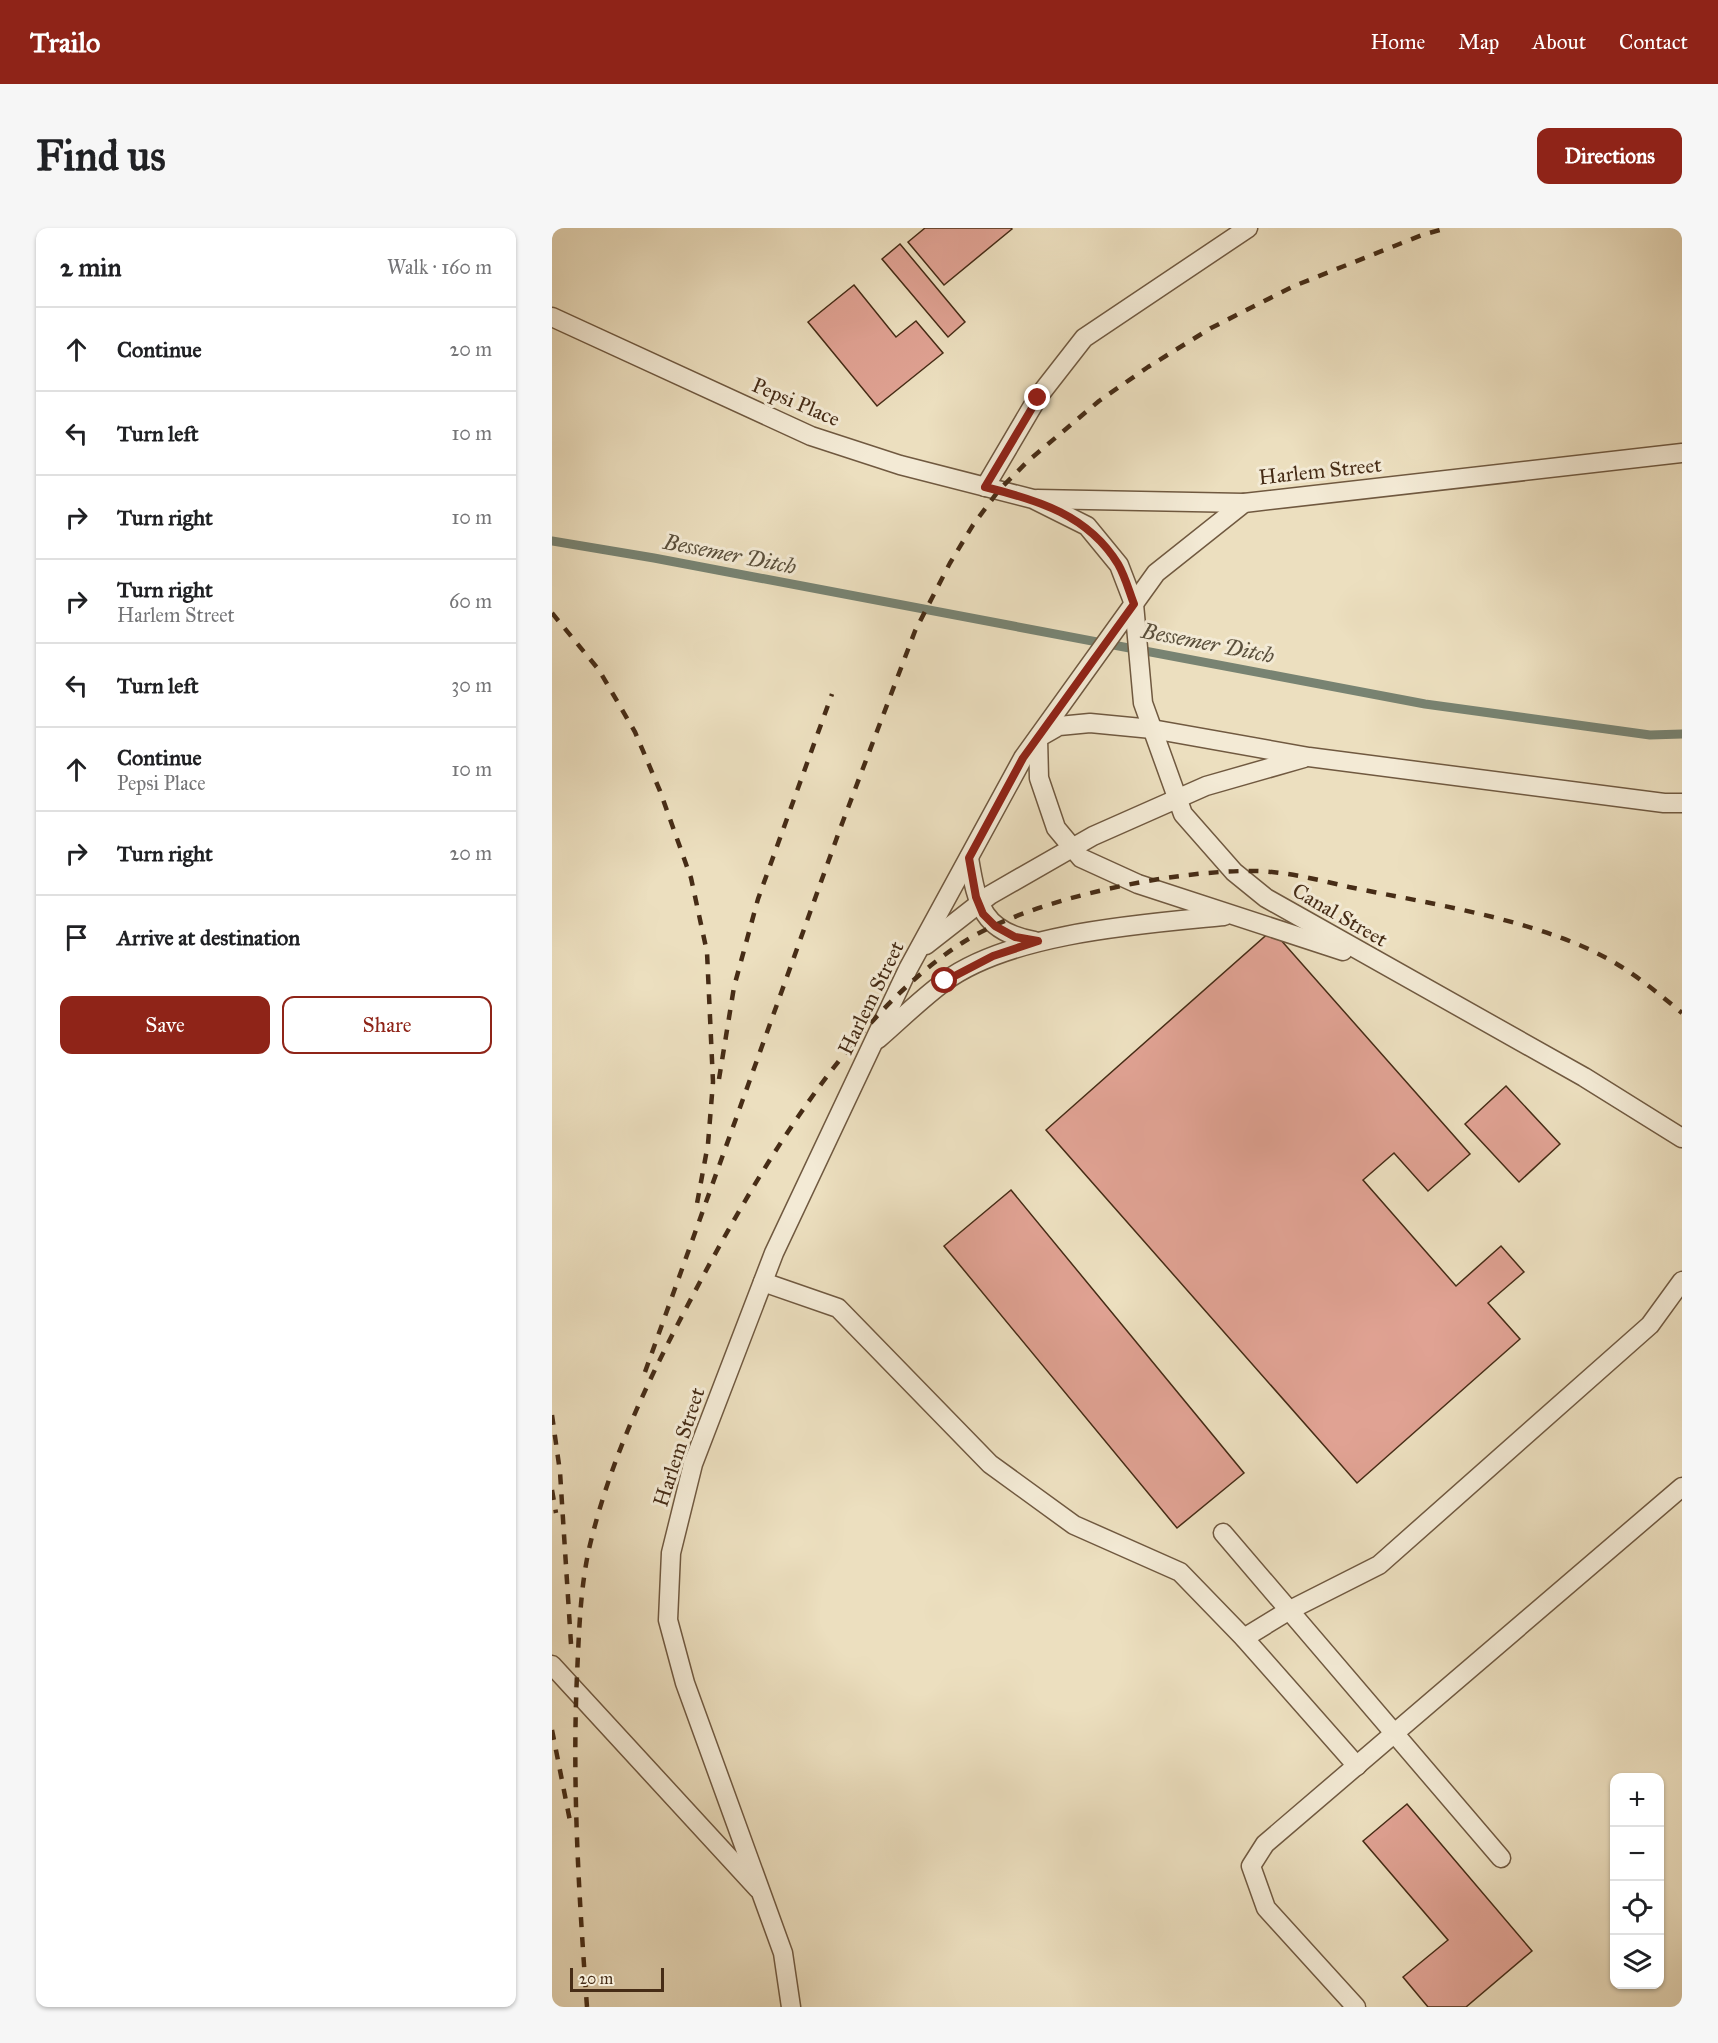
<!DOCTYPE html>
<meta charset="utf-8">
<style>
:root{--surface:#fff;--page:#f6f6f6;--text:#202124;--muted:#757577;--line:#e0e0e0;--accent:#8f2418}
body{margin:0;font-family:"IM FELL Great Primer",serif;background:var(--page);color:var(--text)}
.controls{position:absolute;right:18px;bottom:18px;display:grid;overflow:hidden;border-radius:12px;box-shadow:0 2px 4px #0004}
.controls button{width:54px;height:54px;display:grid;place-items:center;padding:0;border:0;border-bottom:2px solid var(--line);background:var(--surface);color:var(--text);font:30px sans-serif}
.scale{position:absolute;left:18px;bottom:15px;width:94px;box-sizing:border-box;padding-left:6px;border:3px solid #462c16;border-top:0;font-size:16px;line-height:21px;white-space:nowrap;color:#462c16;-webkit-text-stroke:4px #f3ead5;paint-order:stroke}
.stop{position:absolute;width:18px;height:18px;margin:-14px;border:4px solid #8f2418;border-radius:50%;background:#fff}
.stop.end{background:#8f2418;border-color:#fff;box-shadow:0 2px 6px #0008}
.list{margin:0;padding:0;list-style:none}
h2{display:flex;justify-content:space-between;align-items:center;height:78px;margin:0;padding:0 24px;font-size:26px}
h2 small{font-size:20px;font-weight:400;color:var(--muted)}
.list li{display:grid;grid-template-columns:39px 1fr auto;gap:18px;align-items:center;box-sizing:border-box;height:84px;padding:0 24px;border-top:2px solid var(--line)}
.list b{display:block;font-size:22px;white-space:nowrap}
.list p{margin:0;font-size:20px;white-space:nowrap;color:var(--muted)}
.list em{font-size:20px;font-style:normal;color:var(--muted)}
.actions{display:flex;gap:12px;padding:18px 24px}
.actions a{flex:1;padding:14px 0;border:2px solid var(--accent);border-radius:12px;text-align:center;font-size:21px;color:var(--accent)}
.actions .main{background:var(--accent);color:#fff}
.icon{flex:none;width:33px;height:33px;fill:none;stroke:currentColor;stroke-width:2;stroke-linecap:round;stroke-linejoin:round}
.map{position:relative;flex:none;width:1130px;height:1779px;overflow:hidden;border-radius:12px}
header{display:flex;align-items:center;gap:36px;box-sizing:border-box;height:84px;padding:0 30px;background:var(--accent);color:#fff}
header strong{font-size:28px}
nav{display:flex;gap:33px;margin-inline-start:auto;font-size:21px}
.intro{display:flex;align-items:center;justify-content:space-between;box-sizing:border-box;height:144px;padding:0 36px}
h1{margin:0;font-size:42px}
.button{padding:15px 27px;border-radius:12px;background:var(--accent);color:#fff;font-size:21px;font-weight:700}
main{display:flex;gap:36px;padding:0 36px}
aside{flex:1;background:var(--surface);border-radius:12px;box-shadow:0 2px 4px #0004}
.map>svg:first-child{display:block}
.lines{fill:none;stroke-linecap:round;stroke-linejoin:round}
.stream{stroke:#788372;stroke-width:9}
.building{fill:#e0a293;stroke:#462c16;stroke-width:1.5}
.service-casing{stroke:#705940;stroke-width:21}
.service{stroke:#f3ead5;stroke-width:18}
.rail{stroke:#462c16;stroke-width:4.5;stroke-dasharray:10 10;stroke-linecap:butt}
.route{stroke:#8f2418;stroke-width:8}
.labels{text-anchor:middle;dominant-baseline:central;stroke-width:6;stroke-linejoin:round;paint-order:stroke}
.street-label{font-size:21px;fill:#462c16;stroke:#f3ead5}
.water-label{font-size:22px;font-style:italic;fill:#5b503c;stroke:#f3ead5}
</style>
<header>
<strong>Trailo</strong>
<nav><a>Home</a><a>Map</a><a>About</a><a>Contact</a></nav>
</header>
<div class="intro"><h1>Find us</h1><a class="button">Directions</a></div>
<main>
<aside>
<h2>2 min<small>Walk · 160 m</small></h2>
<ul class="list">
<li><svg class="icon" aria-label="ahead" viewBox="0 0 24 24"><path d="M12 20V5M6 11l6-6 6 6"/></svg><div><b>Continue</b></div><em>20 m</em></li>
<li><svg class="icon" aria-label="left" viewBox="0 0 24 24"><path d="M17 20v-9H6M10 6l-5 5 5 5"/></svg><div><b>Turn left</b></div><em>10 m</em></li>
<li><svg class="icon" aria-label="right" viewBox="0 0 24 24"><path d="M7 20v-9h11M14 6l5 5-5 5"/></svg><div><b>Turn right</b></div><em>10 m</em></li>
<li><svg class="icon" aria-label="right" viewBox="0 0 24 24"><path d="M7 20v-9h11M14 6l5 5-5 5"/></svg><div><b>Turn right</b><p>Harlem Street</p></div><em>60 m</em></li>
<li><svg class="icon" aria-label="left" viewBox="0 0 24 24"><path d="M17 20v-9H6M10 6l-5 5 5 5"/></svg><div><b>Turn left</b></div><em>30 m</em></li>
<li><svg class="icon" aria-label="ahead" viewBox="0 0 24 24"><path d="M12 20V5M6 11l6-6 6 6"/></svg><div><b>Continue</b><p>Pepsi Place</p></div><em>10 m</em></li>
<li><svg class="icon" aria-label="right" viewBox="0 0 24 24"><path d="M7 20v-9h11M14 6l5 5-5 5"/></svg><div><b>Turn right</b></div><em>20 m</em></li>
<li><svg class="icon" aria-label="arrive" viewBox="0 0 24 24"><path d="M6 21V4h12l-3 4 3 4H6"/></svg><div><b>Arrive at destination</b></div></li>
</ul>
<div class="actions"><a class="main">Save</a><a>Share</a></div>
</aside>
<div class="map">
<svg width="1130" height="1779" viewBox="0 0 1130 1779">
<rect width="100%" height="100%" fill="#ecdfbf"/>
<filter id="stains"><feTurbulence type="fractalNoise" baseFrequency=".00333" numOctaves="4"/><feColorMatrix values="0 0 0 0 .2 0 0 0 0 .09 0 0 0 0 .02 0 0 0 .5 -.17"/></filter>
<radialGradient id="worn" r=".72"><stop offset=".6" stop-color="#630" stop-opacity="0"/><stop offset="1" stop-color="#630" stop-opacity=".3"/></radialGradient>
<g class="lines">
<path class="stream" d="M0 313 102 330 873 476 1098 507 1130 506"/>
</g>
<g class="building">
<path d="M373 0H459L460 1 392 57 356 14Z"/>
<path d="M348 16 413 94 396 109 330 31Z"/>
<path d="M302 57 344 109 364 93 391 125 325 178 256 94Z"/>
<path d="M720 702 918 926 876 963 842 925 811 952 904 1058 949 1018 972 1044 936 1075 968 1111 805 1255 494 902Z"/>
<path d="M954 858 1008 916 967 954 913 896Z"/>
<path d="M459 962 692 1245 625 1300 392 1018Z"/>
<path d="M855 1576 980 1723 914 1779H876L851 1749 896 1712 811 1613Z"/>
</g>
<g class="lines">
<g class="service-casing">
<g id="service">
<path d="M0 89 259 208 348 237 481 271 535 298 567 337 582 376 591 475 631 586 682 644 714 670 1032 849 1130 910"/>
<path d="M433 259 486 169 532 110 696 0"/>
<path d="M485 271 692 275"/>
<path d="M417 630C425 678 431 704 483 713"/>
<path d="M374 717 438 667 541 608 654 558 752 530"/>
<path d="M791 723 586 656 529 630 504 600 487 550 486 510 507 498 538 495 600 501 757 529 1112 575H1130"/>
<path d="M326 811C348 792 369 771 392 754 458 705 590 696 672 688"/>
<path d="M211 1054 286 1080 438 1236 522 1297 628 1344 692 1410 805 1538"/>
<path d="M671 1305 949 1630"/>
<path d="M692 1410 736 1383 827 1337 1098 1097 1130 1053"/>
<path d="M0 1437 206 1661"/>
<path d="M239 1779 231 1725 133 1455 116 1392 119 1325 141 1236 222 1025 356 741 471 530 604 345 692 275 1130 225"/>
<path d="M804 1779 714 1680 699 1638 713 1616 1130 1259"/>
</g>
</g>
<use href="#service" class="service"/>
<g class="rail">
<path d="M0 385 47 442 83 504 108 563 139 650 155 724 161 854 156 916 144 981"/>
<path d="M167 851 182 759 206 671 280 466"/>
<path d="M93 1144 288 601 363 403 398 335 421 297 447 262 476 233 547 173 596 139 659 100 742 58 870 7 895 0"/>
<path d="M0 1187 8 1244 19 1416"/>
<path d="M0 1262 4 1285"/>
<path d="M0 1502 18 1593"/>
<path d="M35 1779C27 1669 20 1558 25 1447 27 1406 28 1362 37 1321 58 1231 97 1150 140 1069 202 951 296 788 410 715 477 671 621 642 701 643 732 643 767 652 797 659 879 676 997 693 1068 738 1089 751 1111 769 1130 785"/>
</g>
</g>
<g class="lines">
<path class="route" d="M393 753 441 728 486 713 463 709 443 698 431 686 424 669 417 630 471 530 582 376C577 363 573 348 566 336 536 287 486 272 433 259L486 170"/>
</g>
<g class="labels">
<g class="street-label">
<text transform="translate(244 174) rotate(23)">Pepsi Place</text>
<text transform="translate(768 243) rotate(-6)">Harlem Street</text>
<text transform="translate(788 687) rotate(30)">Canal Street</text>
<text transform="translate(319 770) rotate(-64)">Harlem Street</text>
<text transform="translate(127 1219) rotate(-72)">Harlem Street</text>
</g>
<g class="water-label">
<text transform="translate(178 326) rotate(11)">Bessemer Ditch</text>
<text transform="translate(656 415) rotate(11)">Bessemer Ditch</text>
</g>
</g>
<rect width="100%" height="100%" filter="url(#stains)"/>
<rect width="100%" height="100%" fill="url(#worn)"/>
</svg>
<div class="controls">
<button>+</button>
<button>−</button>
<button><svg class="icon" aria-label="locate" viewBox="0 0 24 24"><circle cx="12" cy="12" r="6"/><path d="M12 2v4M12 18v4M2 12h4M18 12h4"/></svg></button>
<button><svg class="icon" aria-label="layers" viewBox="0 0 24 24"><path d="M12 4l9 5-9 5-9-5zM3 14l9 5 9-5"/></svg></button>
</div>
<div class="scale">20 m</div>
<div class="stop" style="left:393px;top:753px"></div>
<div class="stop end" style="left:486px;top:170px"></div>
</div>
</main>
